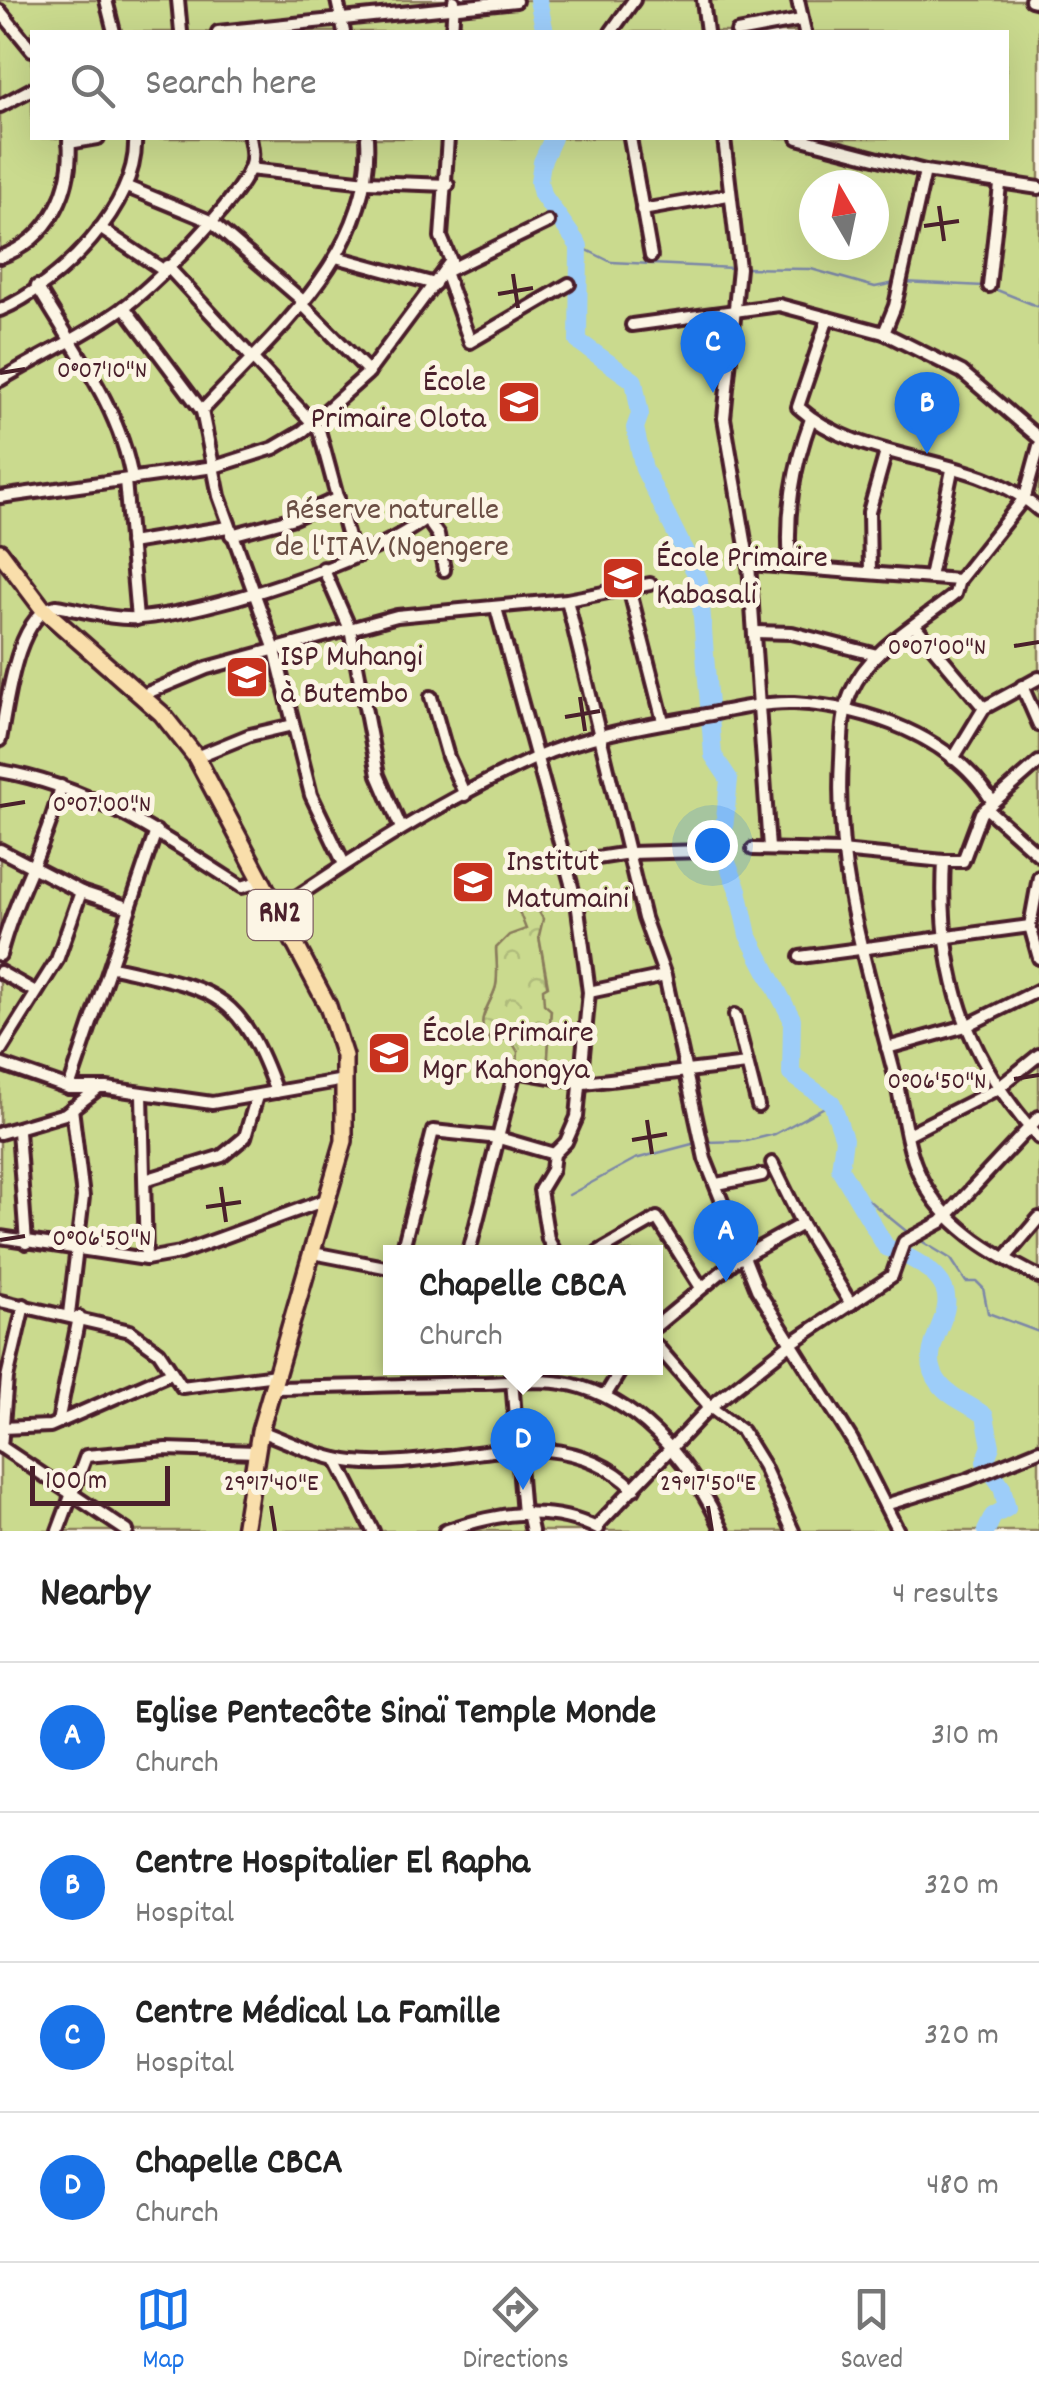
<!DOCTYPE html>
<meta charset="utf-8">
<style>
:root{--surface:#fff;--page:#f6f6f6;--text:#222;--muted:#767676;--line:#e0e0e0;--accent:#1a73e8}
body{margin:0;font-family:Dekko,sans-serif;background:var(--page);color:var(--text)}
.compass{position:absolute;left:799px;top:170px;width:90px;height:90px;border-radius:50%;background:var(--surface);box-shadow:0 10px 40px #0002;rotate:351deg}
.scale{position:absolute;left:30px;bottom:25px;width:140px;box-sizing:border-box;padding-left:10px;border:5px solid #4a1f2b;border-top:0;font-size:28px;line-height:35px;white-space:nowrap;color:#4a1f2b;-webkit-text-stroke:8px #fcf5e5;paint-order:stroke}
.you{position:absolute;left:712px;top:845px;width:35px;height:35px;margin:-25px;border:8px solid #fff;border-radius:50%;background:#1a73e8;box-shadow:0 0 0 15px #1a73e833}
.badge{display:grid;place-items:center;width:65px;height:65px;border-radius:50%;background:var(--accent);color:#fff;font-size:32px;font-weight:700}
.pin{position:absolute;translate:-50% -82px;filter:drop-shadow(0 2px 5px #0008)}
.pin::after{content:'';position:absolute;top:52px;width:35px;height:30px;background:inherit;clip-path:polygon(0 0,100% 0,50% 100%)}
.popup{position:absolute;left:383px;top:1245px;width:280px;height:130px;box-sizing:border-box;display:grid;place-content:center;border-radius:0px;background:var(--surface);filter:drop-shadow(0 2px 8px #0005);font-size:32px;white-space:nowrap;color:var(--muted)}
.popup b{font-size:38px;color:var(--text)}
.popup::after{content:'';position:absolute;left:50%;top:100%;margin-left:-20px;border:20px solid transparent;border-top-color:var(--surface)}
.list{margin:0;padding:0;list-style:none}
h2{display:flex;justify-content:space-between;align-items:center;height:130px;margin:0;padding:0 40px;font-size:42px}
h2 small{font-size:32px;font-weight:400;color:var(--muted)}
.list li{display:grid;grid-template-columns:65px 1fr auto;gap:30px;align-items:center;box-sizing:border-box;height:150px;padding:0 40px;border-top:2px solid var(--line)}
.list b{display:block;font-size:38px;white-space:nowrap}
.list p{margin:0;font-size:32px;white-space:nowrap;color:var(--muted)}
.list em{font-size:32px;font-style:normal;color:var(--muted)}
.icon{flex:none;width:55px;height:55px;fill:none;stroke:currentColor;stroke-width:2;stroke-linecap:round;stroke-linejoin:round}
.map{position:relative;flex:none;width:1039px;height:1531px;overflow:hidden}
.search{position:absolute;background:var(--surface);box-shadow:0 10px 40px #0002;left:30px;right:30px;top:30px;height:110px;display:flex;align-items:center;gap:25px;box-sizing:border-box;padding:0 35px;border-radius:0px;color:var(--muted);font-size:38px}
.sheet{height:730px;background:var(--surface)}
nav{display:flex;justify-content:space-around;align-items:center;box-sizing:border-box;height:140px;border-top:2px solid var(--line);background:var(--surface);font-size:28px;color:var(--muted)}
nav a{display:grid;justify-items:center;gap:5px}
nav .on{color:var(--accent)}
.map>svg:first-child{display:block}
.forest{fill:url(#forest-crowns);stroke:#8a7c5c;stroke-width:2.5}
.park{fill:#cada8e;stroke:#8a7c5c;stroke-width:2.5;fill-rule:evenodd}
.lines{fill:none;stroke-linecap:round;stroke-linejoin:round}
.stream{stroke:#7c87a7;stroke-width:2.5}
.river{stroke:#9dcdf9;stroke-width:18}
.minor-casing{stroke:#4a1f2b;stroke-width:18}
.trunk-casing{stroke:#4a1f2b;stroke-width:22}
.minor{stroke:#fcf5e5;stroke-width:10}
.trunk{stroke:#f9deab;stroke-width:15}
.ticks{fill:none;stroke:#4a1f2b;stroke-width:4}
.labels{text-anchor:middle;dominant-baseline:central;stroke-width:10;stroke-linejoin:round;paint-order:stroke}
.shield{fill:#fcf5e5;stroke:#7f5f63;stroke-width:2.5}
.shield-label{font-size:30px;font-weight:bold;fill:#4a1f2b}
.poi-label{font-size:32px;fill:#4a1f2b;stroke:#fcf5e5;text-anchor:start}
.park-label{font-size:32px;fill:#6a4e44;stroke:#fcf5e5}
.ticks-label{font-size:25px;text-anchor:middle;fill:#4a1f2b;stroke:#fcf5e5;stroke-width:10;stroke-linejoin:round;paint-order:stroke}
</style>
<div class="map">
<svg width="1039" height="1531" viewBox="0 0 1039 1531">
<defs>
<pattern id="forest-crowns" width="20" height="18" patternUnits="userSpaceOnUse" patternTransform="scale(2.5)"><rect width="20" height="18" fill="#cada8e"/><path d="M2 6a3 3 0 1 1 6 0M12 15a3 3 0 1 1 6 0" fill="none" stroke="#afbb7b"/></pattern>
</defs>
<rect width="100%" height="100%" fill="#fcf5e5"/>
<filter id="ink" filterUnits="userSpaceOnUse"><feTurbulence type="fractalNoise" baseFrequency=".01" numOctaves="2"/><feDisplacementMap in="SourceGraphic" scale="20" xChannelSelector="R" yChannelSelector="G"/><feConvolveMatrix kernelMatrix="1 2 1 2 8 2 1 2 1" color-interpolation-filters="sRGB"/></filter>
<g filter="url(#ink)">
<path class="forest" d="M545 893 547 908 539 936 551 1009 547 1073 517 1067 509 1037 493 1045C472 1020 486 1015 495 989 499 978 496 960 496 948L508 935 518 909Z"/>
<path class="park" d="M0 0H1039V1531H0ZM32 32H1006V138H32ZM814 185H874V245H814ZM545 894 547 907 539 912 543 919 539 936 548 986 543 989 544 1004 551 1010 547 1073 517 1067 518 1052 509 1037 494 1045C472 1020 486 1014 495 989 499 978 496 960 496 948L509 935 526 929 518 909ZM390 1252H656V1368H390Z"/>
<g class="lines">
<g class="stream">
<path d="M579 246 611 262 733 268"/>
<path d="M741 268 811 269 875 287 895 283"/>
<path d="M903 282 984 286"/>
<path d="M992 288 1039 307"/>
<path d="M704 1142 747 1141 775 1134 832 1103"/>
<path d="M846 1182 911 1235"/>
<path d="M569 1195 635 1159 696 1143"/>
<path d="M918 1239 951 1259 966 1282H977L983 1288 988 1313 1039 1332"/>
</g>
<g class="river">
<path d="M538 0 545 32"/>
<path d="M553 138 542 162 539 182 542 194 579 246 578 341 634 381 640 414 635 428 644 469 699 580 713 755 729 779 722 850 738 890 748 935 792 1019 791 1074 832 1103 844 1139 840 1169 886 1247C1008 1296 901 1333 940 1384 950 1398 972 1405 985 1416L991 1446 985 1462 1002 1487 1007 1508 993 1516 986 1531"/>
</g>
<g class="minor-casing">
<g id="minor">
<path d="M106 0 114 32"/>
<path d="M178 0 181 32"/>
<path d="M337 0 344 32"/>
<path d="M703 0 707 32"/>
<path d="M798 0 805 32"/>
<path d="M1031 0 1039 2"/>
<path d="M0 11 32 50"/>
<path d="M218 32 516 1"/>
<path d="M452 32 454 1"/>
<path d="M611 32 634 0"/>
<path d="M737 32 801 20"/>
<path d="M0 106 32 89"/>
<path d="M630 138 651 256"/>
<path d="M724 138 739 268 724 418 749 564 769 848"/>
<path d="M798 138 925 171 1039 188"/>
<path d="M69 143 98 138"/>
<path d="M249 169 367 182 448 185"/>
<path d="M127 187 210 221 303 301"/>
<path d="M642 210 728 195"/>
<path d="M100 228 163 270"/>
<path d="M0 257C51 239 74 188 69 138"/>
<path d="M336 257 435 284"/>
<path d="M167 266 319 430 353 556"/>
<path d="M445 272 470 342 569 284"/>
<path d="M445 272 548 222"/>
<path d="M37 286C73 348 120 407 132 479"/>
<path d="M989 286 1000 185"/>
<path d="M301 303 369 372"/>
<path d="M124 307 202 411"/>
<path d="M0 310C59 285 139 205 135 138"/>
<path d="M828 318 798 407C866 468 972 450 1039 510"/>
<path d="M632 325 779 305 884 333 962 372 1039 438"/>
<path d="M884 333 895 306 925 171"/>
<path d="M0 380C40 356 82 337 120 310 153 287 235 204 250 168 254 158 252 148 250 138"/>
<path d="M1039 446 1025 497 959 580 955 594C920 623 870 648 851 692 842 713 842 737 841 760 834 873 868 971 896 1080 905 1118 906 1155 927 1189 953 1231 996 1255 1039 1277"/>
<path d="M125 480 137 619"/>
<path d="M0 497 214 467 274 448 303 431 367 374 451 261 441 237 448 138"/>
<path d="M231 535 294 518 338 498"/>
<path d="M130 543 228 527"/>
<path d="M749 564 959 580"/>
<path d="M790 566C786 513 793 468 811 419"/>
<path d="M323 568 350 629 378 775 401 828"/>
<path d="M870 572 869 512 886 452"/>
<path d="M930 577 952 470"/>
<path d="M629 588 663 721"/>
<path d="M567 600 644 918 665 976 705 1159 757 1289 852 1440 898 1531"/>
<path d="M496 608 578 909 589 992 577 1117 566 1142 554 1154 552 1170 540 1190 548 1239 555 1252"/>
<path d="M916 627 984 708"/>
<path d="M755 632 792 633 877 655"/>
<path d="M1022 686 1039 725"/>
<path d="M140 696 207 668 397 616 567 600 650 584"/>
<path d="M431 697 448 757 465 795"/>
<path d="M0 740C7 705 16 614 56 606 82 610 113 620 139 618 209 613 372 561 426 518L438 535 444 570"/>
<path d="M196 757 250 735 293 725"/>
<path d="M953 759 984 708 1039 678"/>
<path d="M0 771C91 786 166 838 242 887L261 881"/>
<path d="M986 808 1039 855"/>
<path d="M753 849 841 851 944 861C938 971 964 1056 1039 1138"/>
<path d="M0 850 81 892 130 908"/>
<path d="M944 861H963L981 813 1039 762"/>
<path d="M565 863 629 853 706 851"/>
<path d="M344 864 311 795 275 650 219 496 202 411C274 333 374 253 367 138"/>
<path d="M1039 877 1030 926 1039 958"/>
<path d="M277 910C359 854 443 800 533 759 583 736 642 726 696 717 728 711 760 702 794 703 867 707 952 736 992 801"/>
<path d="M0 955C15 896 47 845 61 786"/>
<path d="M800 957 1030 926"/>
<path d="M113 967C213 990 239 988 276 1092"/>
<path d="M0 972 34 991"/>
<path d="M589 992 665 976"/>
<path d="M735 1015 758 1106"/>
<path d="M887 1048 966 1026 1039 990"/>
<path d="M0 1051 57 960 81 892"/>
<path d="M0 1064 69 1088H107L212 1103 344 1080"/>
<path d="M69 1088 156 831"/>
<path d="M142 1094 146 1259"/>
<path d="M18 1131 26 1243"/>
<path d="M0 1133 65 1114 99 1088"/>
<path d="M908 1134 997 1089 1039 1055"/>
<path d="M772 1163 802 1224"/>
<path d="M145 1180 222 1156 245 1137 257 1096"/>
<path d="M717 1184 762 1175"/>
<path d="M0 1237 146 1259 180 1253 328 1199"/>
<path d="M402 1252 433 1131 499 1138 554 1154"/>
<path d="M469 1252 515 1071 584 1083 747 1064"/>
<path d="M598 1252 657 1218 700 1286"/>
<path d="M313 1253 390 1268"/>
<path d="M1005 1258 1039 1218"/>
<path d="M0 1301 130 1331 159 1352 182 1387 276 1375"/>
<path d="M69 1314 83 1197 72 1108"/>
<path d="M656 1326 735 1261 802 1224 851 1304"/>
<path d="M656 1345 710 1407 742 1431 763 1465 793 1531"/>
<path d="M511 1368 523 1514"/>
<path d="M273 1388C339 1387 406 1385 473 1383 507 1383 548 1377 581 1387 647 1407 695 1470 723 1531"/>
<path d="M605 1396 622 1368"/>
<path d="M58 1422 79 1317"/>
<path d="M1 1428 50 1426 171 1373"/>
<path d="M260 1431C290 1442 322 1459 354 1462 448 1472 555 1412 634 1489"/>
<path d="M0 1446 127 1531"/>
<path d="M1 1447 7 1378 24 1305"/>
<path d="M336 1459 373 1531"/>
<path d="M885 1505 969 1479 1039 1450"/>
<path d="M528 1513 532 1531"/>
<path d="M596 1527 710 1407 790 1344 892 1276 904 1242 941 1222 1039 1117"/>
<path d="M58 1531 86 1456 166 1449 256 1452"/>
<path d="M445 1531C496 1513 549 1504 598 1529"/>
</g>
</g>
<g class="trunk-casing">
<path id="trunk" d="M0 552 43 609 162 714 196 757 328 1006 344 1056V1141L260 1431 244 1531"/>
</g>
<use href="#minor" class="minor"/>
<use href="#trunk" class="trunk"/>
</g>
</g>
<path class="ticks" d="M939 206 944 241M924 226 959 221M513 274 518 308M498 294 533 288M0 373 25 369M1014 646 1039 642M580 697 585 731M565 717 600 711M0 806 25 802M1014 1079 1039 1075M647 1120 652 1154M632 1140 667 1134M221 1187 226 1222M206 1207 241 1202M0 1240 25 1236M271 1506 275 1531M708 1506 712 1531"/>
<defs>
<g id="school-square" transform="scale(2.25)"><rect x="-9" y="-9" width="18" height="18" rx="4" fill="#c8321e" stroke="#fcf5e5"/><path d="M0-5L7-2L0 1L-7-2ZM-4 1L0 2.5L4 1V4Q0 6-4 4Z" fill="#fff"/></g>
<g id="university-square" transform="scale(2.25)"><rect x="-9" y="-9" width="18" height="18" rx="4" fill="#c8321e" stroke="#fcf5e5"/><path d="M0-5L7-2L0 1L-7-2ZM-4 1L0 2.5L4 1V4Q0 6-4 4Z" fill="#fff"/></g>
</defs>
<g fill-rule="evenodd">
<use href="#school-square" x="519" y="402"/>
<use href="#school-square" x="623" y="578"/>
<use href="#university-square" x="247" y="677"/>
<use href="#school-square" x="473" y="882"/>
<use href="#school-square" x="389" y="1053"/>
</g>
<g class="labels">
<rect class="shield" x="247.5" y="890" width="65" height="50" rx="8"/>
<g class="shield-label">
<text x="280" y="915">RN2</text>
</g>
<g class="poi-label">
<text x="486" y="384" text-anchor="end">École<tspan x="486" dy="37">Primaire Olota</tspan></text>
<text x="656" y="560">École Primaire<tspan x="656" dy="37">Kabasali</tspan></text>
<text x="280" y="659">ISP Muhangi<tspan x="280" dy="37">à Butembo</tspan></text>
<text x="506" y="864">Institut<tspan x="506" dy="37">Matumaini</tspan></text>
<text x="422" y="1035">École Primaire<tspan x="422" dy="37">Mgr Kahongya</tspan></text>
</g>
<g class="park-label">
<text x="392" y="512">Réserve naturelle<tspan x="392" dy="37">de l'ITAV (Ngengere</tspan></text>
</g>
</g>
<g class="ticks-label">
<text x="102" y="377">0°07'10"N</text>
<text x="937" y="654">0°07'00"N</text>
<text x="102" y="811">0°07'00"N</text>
<text x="937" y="1088">0°06'50"N</text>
<text x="102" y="1245">0°06'50"N</text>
<text x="271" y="1490">29°17'40"E</text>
<text x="708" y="1490">29°17'50"E</text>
</g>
</svg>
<svg class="compass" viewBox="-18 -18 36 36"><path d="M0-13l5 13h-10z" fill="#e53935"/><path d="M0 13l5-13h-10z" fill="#767676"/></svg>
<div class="scale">100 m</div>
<div class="you"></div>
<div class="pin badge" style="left:726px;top:1282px">A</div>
<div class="pin badge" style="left:927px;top:454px">B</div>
<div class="pin badge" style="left:713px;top:393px">C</div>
<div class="pin badge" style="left:523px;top:1490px">D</div>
<div class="popup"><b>Chapelle CBCA</b>Church</div>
<div class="search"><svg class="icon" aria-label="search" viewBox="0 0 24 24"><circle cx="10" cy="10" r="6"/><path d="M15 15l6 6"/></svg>Search here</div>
</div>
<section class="sheet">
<h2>Nearby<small>4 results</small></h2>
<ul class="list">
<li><span class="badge">A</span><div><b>Eglise Pentecôte Sinaï Temple Monde</b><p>Church</p></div><em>310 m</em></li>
<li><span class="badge">B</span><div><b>Centre Hospitalier El Rapha</b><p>Hospital</p></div><em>320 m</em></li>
<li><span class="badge">C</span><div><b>Centre Médical La Famille</b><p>Hospital</p></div><em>320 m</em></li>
<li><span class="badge">D</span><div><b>Chapelle CBCA</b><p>Church</p></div><em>480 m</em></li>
</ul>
</section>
<nav>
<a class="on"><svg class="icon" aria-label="map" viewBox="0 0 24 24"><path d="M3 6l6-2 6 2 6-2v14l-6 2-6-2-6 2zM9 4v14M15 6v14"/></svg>Map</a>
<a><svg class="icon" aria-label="directions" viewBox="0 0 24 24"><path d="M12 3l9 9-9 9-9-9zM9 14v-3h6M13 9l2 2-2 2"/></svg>Directions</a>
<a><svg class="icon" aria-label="saved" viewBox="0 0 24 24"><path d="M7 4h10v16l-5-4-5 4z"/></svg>Saved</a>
</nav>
